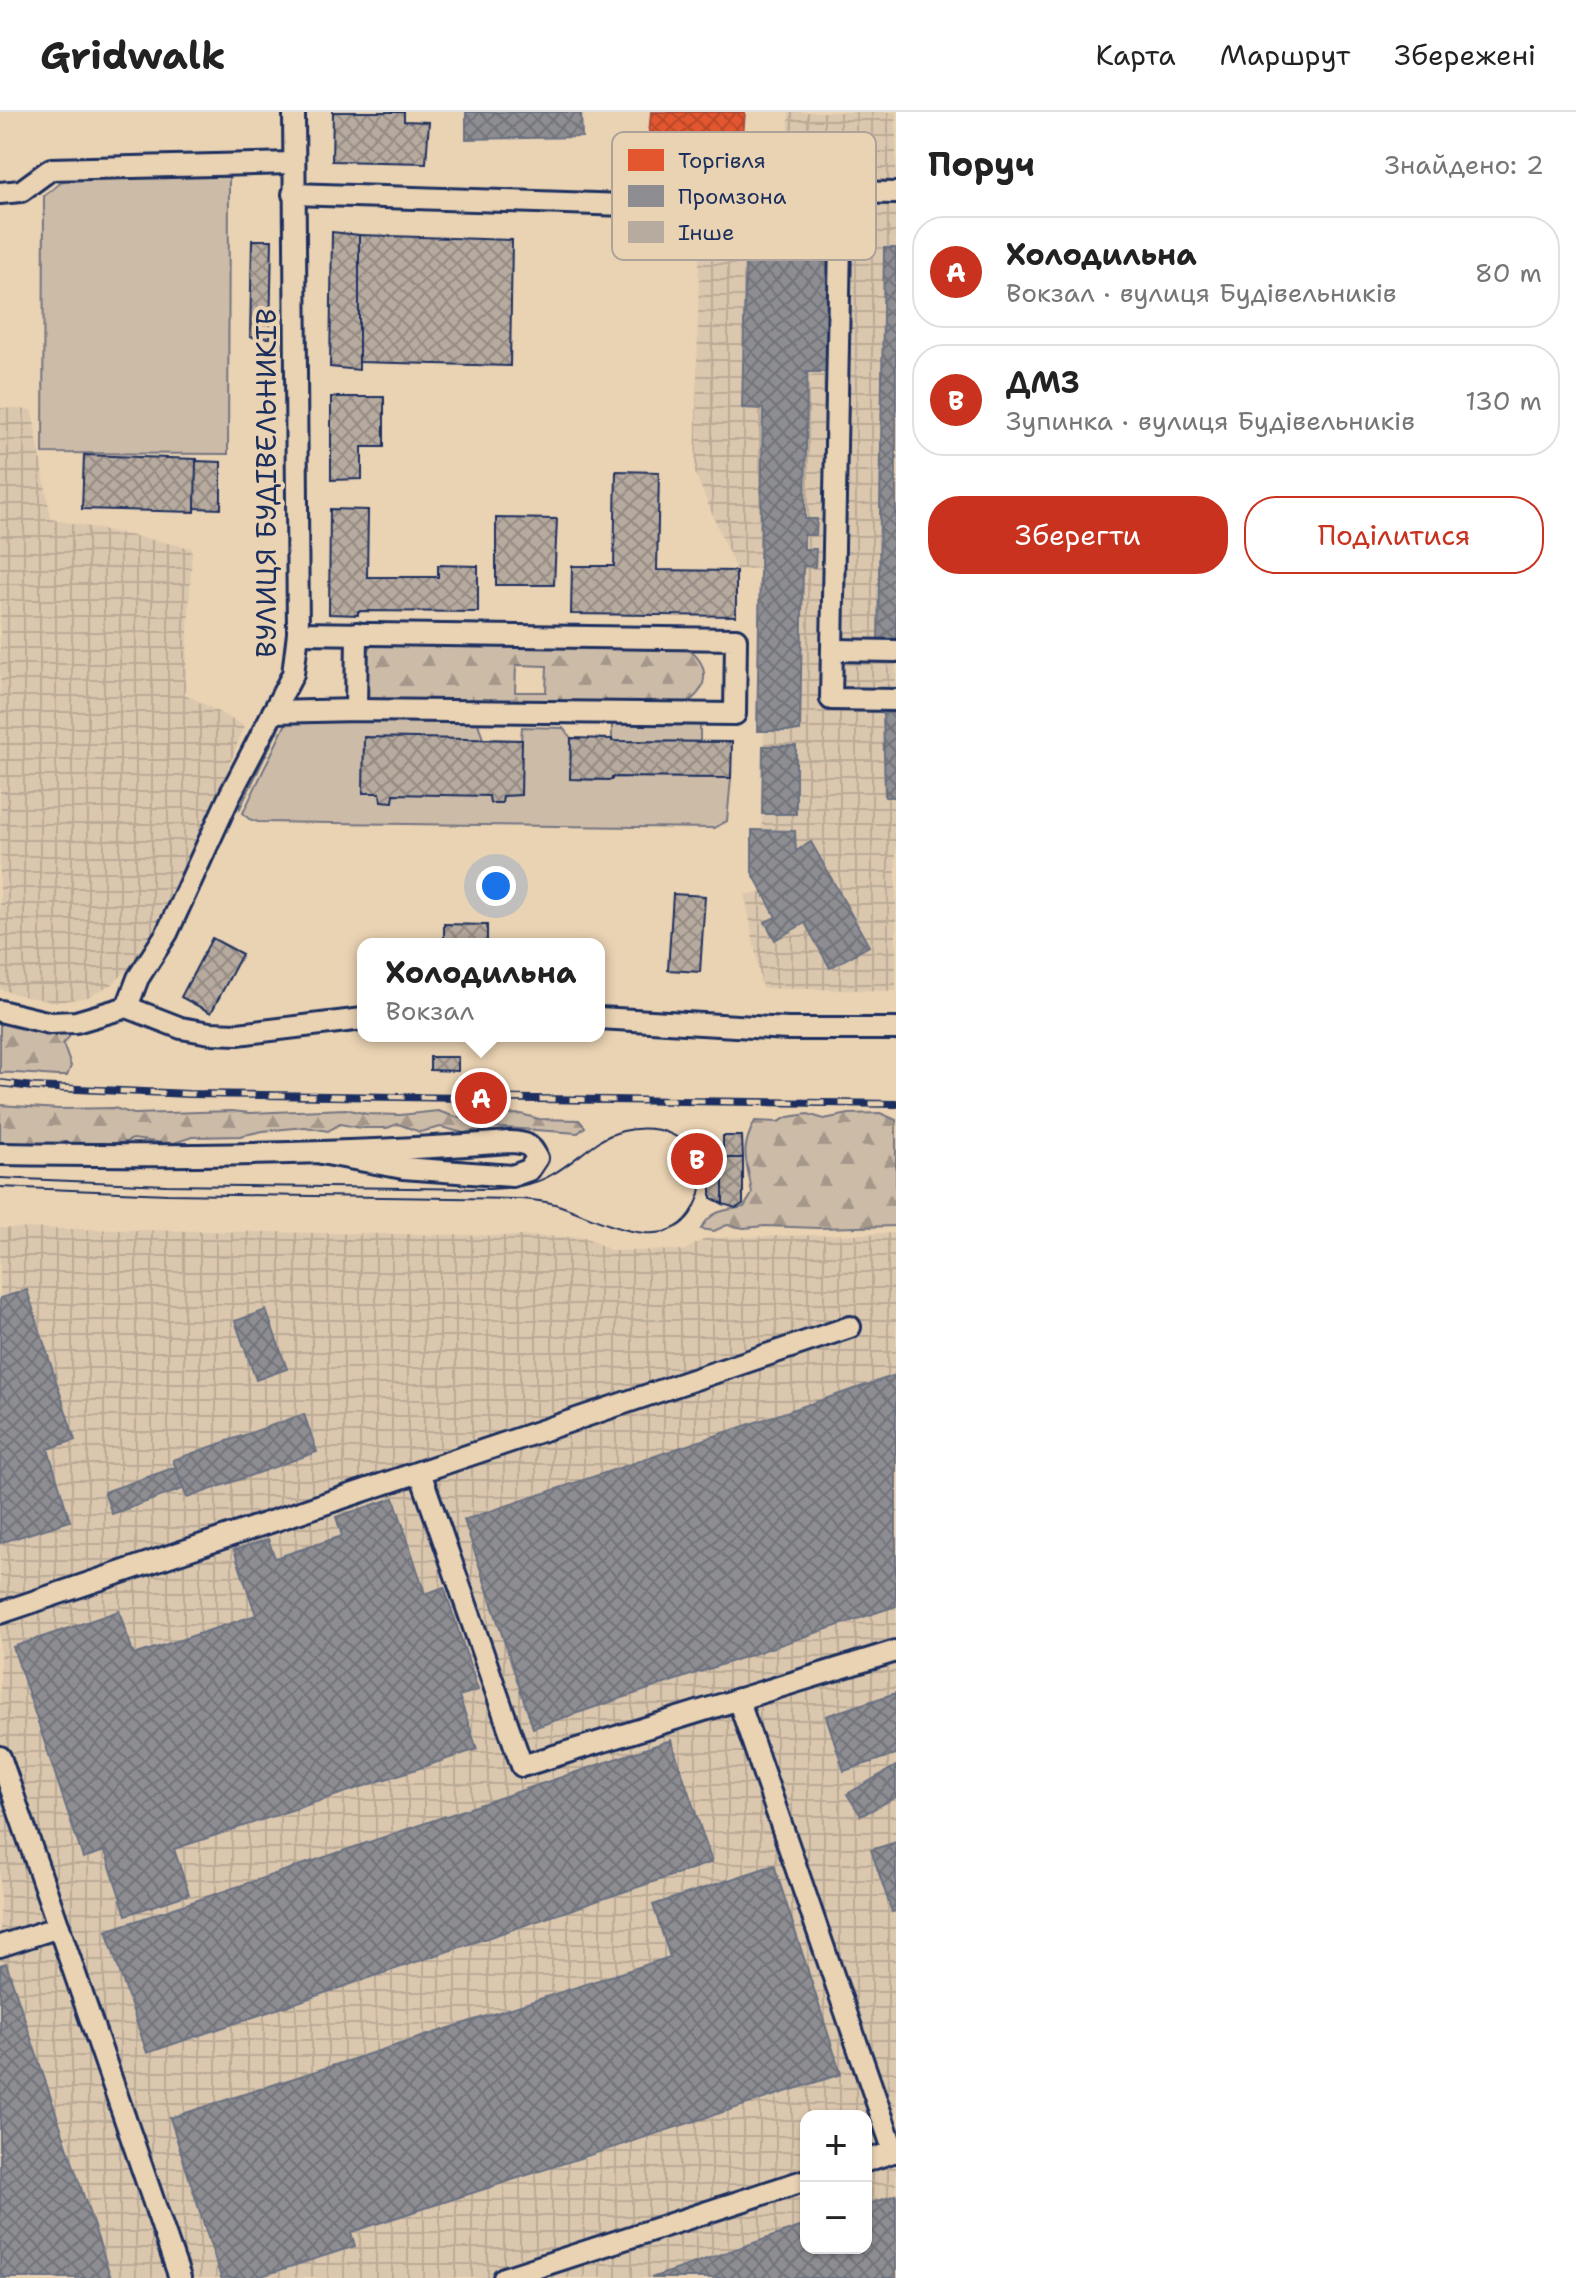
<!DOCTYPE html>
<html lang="uk">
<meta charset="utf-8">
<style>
:root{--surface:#fff;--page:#f2f2f2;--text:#222;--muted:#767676;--line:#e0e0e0;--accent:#c8321e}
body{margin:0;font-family:"Shantell Sans",sans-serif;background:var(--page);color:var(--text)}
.controls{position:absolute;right:24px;bottom:24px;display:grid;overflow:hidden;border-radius:16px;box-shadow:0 2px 6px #0004}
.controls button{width:72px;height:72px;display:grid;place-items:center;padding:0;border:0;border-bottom:2px solid var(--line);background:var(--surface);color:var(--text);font:40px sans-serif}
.you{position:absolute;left:496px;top:774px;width:28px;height:28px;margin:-20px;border:6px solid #fff;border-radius:50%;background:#1a73e8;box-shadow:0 0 0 12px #1a73e833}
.badge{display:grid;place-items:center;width:52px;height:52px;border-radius:50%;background:var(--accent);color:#fff;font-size:26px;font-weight:700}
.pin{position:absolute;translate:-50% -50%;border:4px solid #fff;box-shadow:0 2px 8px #0006}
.popup{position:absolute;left:357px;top:826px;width:248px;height:104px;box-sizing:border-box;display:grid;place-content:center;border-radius:16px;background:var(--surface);filter:drop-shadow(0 2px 6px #0005);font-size:26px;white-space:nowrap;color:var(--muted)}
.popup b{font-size:30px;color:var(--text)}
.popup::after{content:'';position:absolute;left:50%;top:100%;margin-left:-16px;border:16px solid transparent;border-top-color:var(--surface)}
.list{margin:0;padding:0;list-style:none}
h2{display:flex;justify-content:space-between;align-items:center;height:104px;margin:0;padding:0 32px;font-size:34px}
h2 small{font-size:26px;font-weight:400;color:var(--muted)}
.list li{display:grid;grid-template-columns:52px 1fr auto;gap:24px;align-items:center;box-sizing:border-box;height:112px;margin:0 16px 16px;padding:0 16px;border:2px solid var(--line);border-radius:32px}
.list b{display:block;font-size:30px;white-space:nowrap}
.list p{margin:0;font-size:26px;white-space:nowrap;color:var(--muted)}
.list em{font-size:26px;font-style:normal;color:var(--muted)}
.actions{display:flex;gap:16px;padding:24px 32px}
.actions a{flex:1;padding:18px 0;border:2px solid var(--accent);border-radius:32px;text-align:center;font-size:28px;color:var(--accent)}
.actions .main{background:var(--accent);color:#fff}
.map{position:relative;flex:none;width:896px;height:2166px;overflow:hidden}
header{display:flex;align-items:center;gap:48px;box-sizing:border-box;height:112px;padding:0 40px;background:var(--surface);border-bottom:2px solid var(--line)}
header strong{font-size:38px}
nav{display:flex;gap:44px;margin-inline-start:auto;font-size:28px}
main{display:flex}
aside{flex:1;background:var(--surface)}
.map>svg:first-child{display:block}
.industrial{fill:url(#industrial-grid);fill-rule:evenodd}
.grass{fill:#ccbba7;stroke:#747582;stroke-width:2}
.forest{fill:url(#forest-firs);stroke:#747582;stroke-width:2;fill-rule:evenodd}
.shops{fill:url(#shops-cross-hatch);stroke:#a84b3c;stroke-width:2}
.industry{fill:url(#industry-cross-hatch);stroke:#6b7182;stroke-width:2}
.building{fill:url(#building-cross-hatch);stroke:#1b2f5e;stroke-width:2}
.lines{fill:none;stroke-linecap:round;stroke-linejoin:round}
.minor-casing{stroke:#1b2f5e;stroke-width:26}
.minor{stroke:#ead3b3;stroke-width:20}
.tram{stroke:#1b2f5e;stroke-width:2}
.rail-casing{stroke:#1b2f5e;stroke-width:8}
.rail{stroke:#ead3b3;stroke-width:5;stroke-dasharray:15;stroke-linecap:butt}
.labels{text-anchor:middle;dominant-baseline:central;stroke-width:8;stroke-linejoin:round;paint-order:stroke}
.street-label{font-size:28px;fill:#1b2f5e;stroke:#ead3b3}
.key{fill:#ead3b3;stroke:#aca29a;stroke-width:2}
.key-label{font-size:22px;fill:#1b2f5e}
</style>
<header>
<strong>Gridwalk</strong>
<nav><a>Карта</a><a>Маршрут</a><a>Збережені</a></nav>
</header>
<main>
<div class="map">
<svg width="896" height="2166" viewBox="0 0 896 2166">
<defs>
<pattern id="industrial-grid" width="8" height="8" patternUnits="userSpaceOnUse" patternTransform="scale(2)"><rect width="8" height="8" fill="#dbc7ad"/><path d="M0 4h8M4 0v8" fill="none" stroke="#bbab97"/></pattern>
<pattern id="forest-firs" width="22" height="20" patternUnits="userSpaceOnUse" patternTransform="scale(2)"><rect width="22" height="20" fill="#ccbba7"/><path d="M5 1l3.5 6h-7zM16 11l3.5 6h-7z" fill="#a5988b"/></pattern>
<pattern id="shops-cross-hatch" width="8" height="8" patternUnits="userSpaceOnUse" patternTransform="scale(2)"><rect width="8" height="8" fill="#e4572e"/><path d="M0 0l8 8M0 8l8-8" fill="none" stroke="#b8482a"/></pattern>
<pattern id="industry-cross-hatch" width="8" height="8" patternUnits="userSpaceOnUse" patternTransform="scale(2)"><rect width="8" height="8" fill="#8d8d92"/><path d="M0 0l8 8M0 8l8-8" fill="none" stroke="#72747a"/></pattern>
<pattern id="building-cross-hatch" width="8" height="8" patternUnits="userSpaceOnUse" patternTransform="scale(2)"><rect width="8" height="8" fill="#b7aa9e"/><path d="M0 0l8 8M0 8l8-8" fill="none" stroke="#948b84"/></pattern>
</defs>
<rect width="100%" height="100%" fill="#ead3b3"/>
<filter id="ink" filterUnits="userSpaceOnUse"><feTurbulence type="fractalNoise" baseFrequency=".0125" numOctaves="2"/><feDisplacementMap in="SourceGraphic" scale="16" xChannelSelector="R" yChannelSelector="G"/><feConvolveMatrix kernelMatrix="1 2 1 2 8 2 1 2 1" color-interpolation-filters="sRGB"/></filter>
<g filter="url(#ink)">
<g class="industrial">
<path d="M789 0H896V879L762 876 745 782 760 781 764 620 757 619 759 456 736 458 695 361 700 107 658 104V63L788 66Z"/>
<path d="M0 296 32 298 51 407 192 436 185 582 244 614 191 757 157 822 135 850 114 871 88 885 59 890 26 885 0 877Z"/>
<path d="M0 1116 585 1125 612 1139 685 1138 706 1126 896 1121V2166H0ZM806 2004H866V2136H806Z"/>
</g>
<g class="grass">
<path d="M68 65H229L228 342 43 341 44 84Z"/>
<path d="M288 607 477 608 483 627 521 628 522 615 563 616 571 626V667L611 668 612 665 731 666 727 709 714 716 258 710 249 707 243 701Z"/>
<path d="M612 609 700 611V630L612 629Z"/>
<path d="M278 613 280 614 240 696 239 688Z"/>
</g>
<g class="forest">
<path d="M368 531 683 535C712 548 711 582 681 593L370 590 366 584ZM516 553 547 554 546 580H515Z"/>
<path d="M0 907 68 918 69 925 63 932 71 954 67 964C43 965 23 959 0 961Z"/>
<path d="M0 993 59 997 114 996 134 1002 232 999 250 1001 346 997 367 1002 400 1003 438 999 456 1005 521 1002 539 1007 579 1008 585 1015 578 1021 491 1015 464 1021 441 1015 420 1020 398 1012 387 1016H361L340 1012 328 1019 305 1015 263 1019 240 1024 192 1025 171 1032 133 1027 117 1033 90 1036 66 1030 38 1034 0 1030Z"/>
<path d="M880 1001 896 1008V1114L818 1116 765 1114 744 1116 727 1113 714 1119 701 1117C712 1097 724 1099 744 1095L752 1082C748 1048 738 1042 755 1009L778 1010 788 1005 808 1002 824 1007 849 1002Z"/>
</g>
<path class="shops" d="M651 0H745L743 25 649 23Z"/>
<g class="industry">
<path d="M466 0H581L582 25 466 27Z"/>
<path d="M746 130 829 131 828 260H807L805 407H817L816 423H804V437H816L815 455 803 454 800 619H757L763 297 742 296Z"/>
<path d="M884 136H896V532L878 531Z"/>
<path d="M883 600 896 601V685H885Z"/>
<path d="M763 634H796V702H762Z"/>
<path d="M752 718 795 719 796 739 811 730 869 834 830 856 805 811 775 828 765 810 776 805 752 760Z"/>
<path d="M27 1178 75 1328 48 1337 70 1409 0 1431V1186Z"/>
<path d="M266 1198 287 1257 256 1268 235 1209Z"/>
<path d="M896 1263V1494L533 1616 464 1408Z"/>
<path d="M304 1302 317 1340 187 1386 173 1348Z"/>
<path d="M176 1355 183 1377 112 1402 104 1380Z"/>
<path d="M394 1386 425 1482 444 1475 478 1578 459 1584 477 1637 174 1737 189 1782 126 1803 105 1739 83 1746 13 1535 119 1499 134 1543 256 1503 234 1438 268 1427 275 1446 342 1424 336 1405Z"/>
<path d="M896 1581V1642L844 1659 826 1604Z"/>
<path d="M671 1628 712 1750 147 1941 106 1819Z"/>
<path d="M896 1654V1685L861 1704 847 1682Z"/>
<path d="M896 1730V1799L892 1800 871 1738Z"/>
<path d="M774 1753 841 1962 351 2120 355 2134 255 2166H221L170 2006 670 1845 653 1793Z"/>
<path d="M6 1851 111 2166H0V1853Z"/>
<path d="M896 2083V2166H651L806 2113V2136H866V2093Z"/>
</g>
<g class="building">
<path d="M333 0H404V9L429 10 426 51 332 49Z"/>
<path d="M332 120 359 123V258L330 255Z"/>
<path d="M359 123 512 128 510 254 359 250Z"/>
<path d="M252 128H272L270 226 250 225Z"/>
<path d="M331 285H384V335H362V367L331 368Z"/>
<path d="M84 343 197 347 195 400 82 397Z"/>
<path d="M196 349 221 350V397L195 396Z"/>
<path d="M616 359 659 360 657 458 736 459V504L571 502 572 454H614Z"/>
<path d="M330 397 368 398 367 465H438V453L478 454V500L358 499V503L329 502Z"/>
<path d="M496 406 557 407 554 473H496Z"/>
<path d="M364 625 522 628 521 683 503 684 502 691H490L489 684 394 682 393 690 381 689 380 681H363Z"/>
<path d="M571 626 612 627V629L732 630 731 666 612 665V668L570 667Z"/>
<path d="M673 782 705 784 700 860 668 858Z"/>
<path d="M444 812 487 813V832H444Z"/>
<path d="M212 826 242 842 211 901 181 885Z"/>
<path d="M430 945H458V959L430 958Z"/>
<path d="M723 1024H742L743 1046H723Z"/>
<path d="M723 1046H743V1092L736 1096 723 1092Z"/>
<path d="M723 1046V1092L711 1086V1054Z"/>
</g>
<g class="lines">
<g class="minor-casing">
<g id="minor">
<path d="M841 80 831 587 896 588"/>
<path d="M0 81 21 79 51 57 293 51"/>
<path d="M293 82 745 97 841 80 896 81"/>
<path d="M833 538 896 539"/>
<path d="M356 598 357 521"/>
<path d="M273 600 356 598 735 602 736 527 298 521"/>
<path d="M127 895 138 866 167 821 231 681 293 562 298 521 294 0"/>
<path d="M0 899 50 911 76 910 127 895 181 916 210 921 238 922 363 907"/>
<path d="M599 906 788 917H896"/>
<path d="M0 1042C170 1045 339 1043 509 1030 524 1031 531 1031 537 1046L529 1058 512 1064 403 1056 321 1041"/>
<path d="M420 1360 522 1654 896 1539"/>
<path d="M0 1501 850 1215"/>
<path d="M738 1587 894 2040"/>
<path d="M0 1645 180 2166"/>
<path d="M0 1834 59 1815"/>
<path d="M866 2049 896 2039"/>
<path d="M504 2166 806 2068"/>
</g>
</g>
<use href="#minor" class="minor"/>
<path class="tram" d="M0 1066 166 1073 489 1077C511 1076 533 1074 553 1062 569 1053 583 1040 598 1030 628 1010 675 1010 695 1044 705 1061 703 1079 694 1096 666 1149 594 1104 555 1092 544 1089 531 1088 519 1087L167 1082 0 1075"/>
<g class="rail-casing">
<path id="rail" d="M0 971 33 975 189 982 896 992"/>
</g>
<use href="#rail" class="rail"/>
</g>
</g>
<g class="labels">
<g class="street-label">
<text transform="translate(266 371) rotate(-90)">ВУЛИЦЯ БУДІВЕЛЬНИКІВ</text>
</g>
</g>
<rect x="612" y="20" width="264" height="128" rx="12" class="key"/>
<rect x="628" y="37" width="36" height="22" fill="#e4572e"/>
<rect x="628" y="73" width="36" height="22" fill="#8d8d92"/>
<rect x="628" y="109" width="36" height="22" fill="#b7aa9e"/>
<g class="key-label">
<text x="678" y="56">Торгівля</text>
<text x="678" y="92">Промзона</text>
<text x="678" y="128">Інше</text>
</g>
</svg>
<div class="controls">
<button>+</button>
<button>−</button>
</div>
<div class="you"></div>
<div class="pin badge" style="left:481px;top:986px">A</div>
<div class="popup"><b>Холодильна</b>Вокзал</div>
<div class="pin badge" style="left:697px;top:1047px">B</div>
</div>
<aside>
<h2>Поруч<small>Знайдено: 2</small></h2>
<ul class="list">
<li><span class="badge">A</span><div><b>Холодильна</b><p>Вокзал · вулиця Будівельників</p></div><em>80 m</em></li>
<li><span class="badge">B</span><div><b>ДМЗ</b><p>Зупинка · вулиця Будівельників</p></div><em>130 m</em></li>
</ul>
<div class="actions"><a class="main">Зберегти</a><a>Поділитися</a></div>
</aside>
</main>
